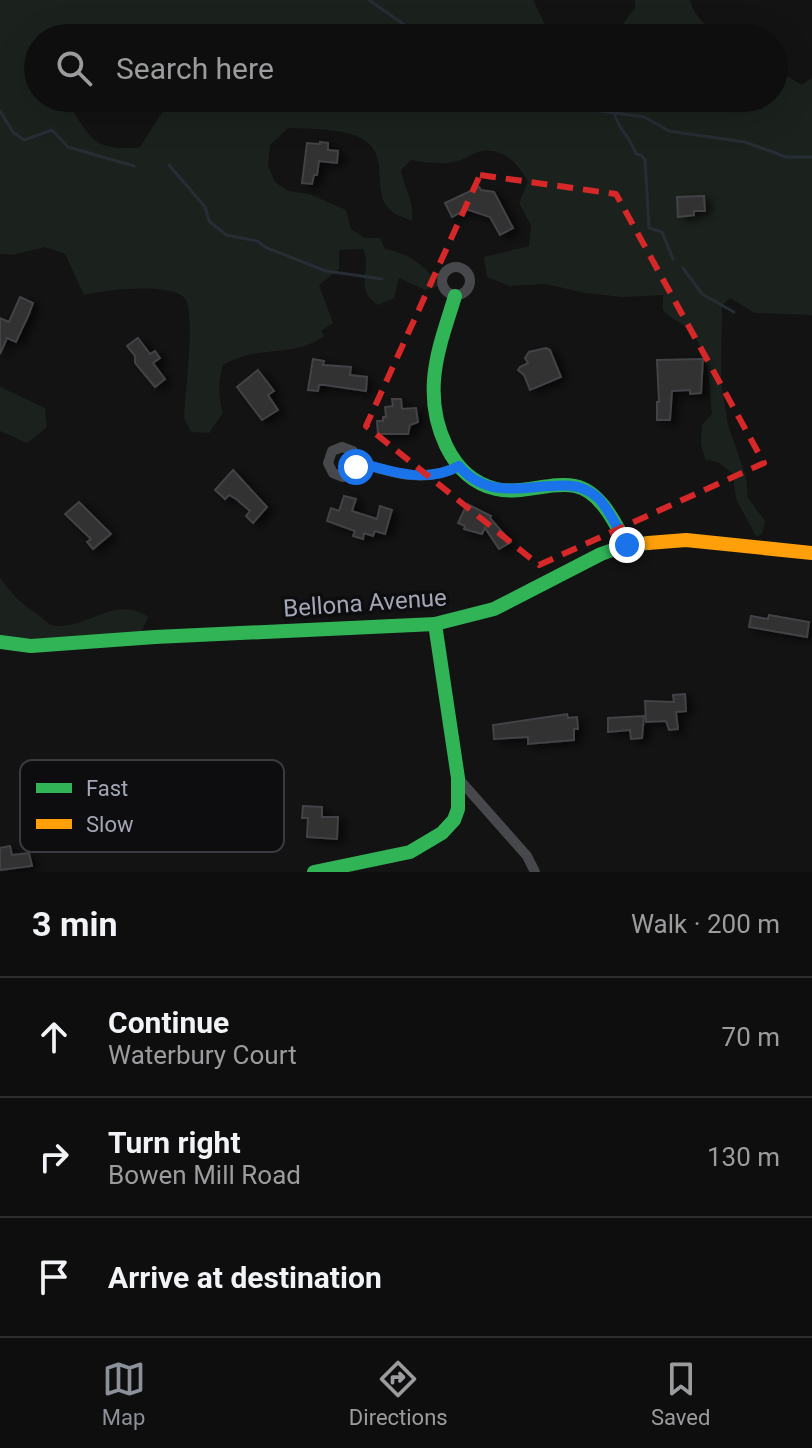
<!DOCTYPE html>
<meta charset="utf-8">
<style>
:root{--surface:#0e0e0e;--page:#171717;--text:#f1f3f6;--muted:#9b9c9e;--line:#2e2e2e;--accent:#8c9099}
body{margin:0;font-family:Roboto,sans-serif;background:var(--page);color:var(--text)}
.stop{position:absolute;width:24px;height:24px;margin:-18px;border:6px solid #1a73e8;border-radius:50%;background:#fff}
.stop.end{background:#1a73e8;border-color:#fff;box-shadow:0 2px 8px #0008}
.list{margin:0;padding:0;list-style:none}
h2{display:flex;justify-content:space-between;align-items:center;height:104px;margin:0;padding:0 32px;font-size:34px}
h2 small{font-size:26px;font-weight:400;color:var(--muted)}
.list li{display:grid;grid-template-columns:52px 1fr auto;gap:24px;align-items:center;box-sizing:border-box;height:120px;padding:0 32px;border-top:2px solid var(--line)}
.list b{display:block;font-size:30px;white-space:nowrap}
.list p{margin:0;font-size:26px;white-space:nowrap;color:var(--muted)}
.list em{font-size:26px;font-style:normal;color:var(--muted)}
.icon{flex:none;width:44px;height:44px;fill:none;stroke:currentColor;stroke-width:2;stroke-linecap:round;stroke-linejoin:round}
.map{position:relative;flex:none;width:812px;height:872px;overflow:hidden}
.search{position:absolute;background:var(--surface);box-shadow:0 8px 32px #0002;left:24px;right:24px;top:24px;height:88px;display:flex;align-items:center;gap:20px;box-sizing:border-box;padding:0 28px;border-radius:44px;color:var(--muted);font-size:30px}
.sheet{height:464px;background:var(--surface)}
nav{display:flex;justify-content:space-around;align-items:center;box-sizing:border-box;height:112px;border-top:2px solid var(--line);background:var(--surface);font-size:22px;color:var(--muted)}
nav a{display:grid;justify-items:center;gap:4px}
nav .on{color:var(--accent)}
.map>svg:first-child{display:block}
.green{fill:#1b221d}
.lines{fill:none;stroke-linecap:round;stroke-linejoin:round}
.stream{stroke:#262d35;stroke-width:3}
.building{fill:#313132;stroke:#424247;stroke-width:2;filter:url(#shadow)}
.street{stroke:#47484c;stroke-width:10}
.fast{stroke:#30b455;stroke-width:14}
.slow{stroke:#ff9f0a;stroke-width:14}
.route{stroke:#1a73e8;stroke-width:10}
.marked{fill:none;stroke:#d62828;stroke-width:6;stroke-dasharray:16 10;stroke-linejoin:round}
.labels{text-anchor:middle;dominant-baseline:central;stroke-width:7;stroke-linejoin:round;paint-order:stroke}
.street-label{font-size:24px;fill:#a3a7b5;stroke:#0d0d0f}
.key{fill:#0d0d0f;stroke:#3a3b41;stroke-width:2}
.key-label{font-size:22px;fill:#a3a7b5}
</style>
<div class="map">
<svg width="812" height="872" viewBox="0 0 812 872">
<defs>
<filter id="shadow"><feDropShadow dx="6" dy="3.5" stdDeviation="4" flood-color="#0009"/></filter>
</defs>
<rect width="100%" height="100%" fill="#131313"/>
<g class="green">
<path d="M0 0H533L545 25 564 38H38V98H67C69 107 88 136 96 141 107 149 127 149 140 147L163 111 159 98H774V54L779 57 785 75 802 85 812 78V315L755 313 730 298 722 306 721 382 728 425 746 477 748 498 765 521 762 534 756 536 736 499 733 474 719 463 705 459 701 444 702 425 712 414C709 384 710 352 689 330 681 321 670 319 663 310V295L622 297 586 293 545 284 510 286 487 277 484 257 529 246 531 225 519 203 528 181C518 164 501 145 478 152 472 154 467 158 461 160 445 165 428 163 411 160L401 170C405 191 414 199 412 221 406 218 395 215 390 210 371 191 389 160 367 142 351 128 309 129 288 128L270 145 268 166 275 182 288 191 309 194 346 210 351 229 364 238H380L385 249C409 253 426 266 439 286L425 290 399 278 394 298 378 305C352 288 373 269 363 249L339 250V269L319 285 333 323 321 331 324 336C292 359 257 344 223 365 218 382 218 395 223 413L209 433 191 432 184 418C185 394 195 319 186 300 176 281 102 290 84 295L65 254 45 247 12 255 0 254Z"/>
<path d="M635 0H690C697 29 727 38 753 35L756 38H612L635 8Z"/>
<path d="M0 387 45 408 47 427 27 443 0 431Z"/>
<path d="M0 578C15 598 21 603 41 617 42 618 49 624 51 625 83 633 115 593 148 617L141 633 47 640 3 637 0 635Z"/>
</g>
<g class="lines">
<g class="stream">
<path d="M369 0 423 38"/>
<path d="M574 98 600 111 644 117 669 131 745 142 786 157H812"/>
<path d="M0 111 13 132 24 140 52 130 68 147 134 166"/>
<path d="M614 113C618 129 631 138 636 154L641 155 645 160 649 228 662 232 673 259"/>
<path d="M169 165 205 207 209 221 226 235 257 241 267 248 326 271 382 279"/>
<path d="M683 268 702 294 734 312"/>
</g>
</g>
<g class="building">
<path d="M320 142 328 143V150L338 151 337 163 319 161 317 175H314L312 184 302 183 307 143 320 144Z"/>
<path d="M479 187 481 190 494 192 513 228 500 235 490 217 466 209 452 217 445 203Z"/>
<path d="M704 196 705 211H694V215L678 217 677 197Z"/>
<path d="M20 297 33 303 29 314 16 342 7 338 0 354V318L9 322Z"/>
<path d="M138 338 150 354 155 351 160 358 153 363 165 379 155 387 135 363V356L127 346Z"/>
<path d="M546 348 550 350 561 377 530 390 524 375 518 370 520 367 528 363 525 358 529 352Z"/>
<path d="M313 359 324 361 323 365 351 367 350 375 367 377 366 391 325 385H319L318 391 308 390Z"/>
<path d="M703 359 701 393 690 394V390L672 391 670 420H657V402H659L657 360Z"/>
<path d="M258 370 274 391 268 395 278 410 262 420 237 387Z"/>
<path d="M392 399H401L402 409 416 408 418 422 410 425 408 434H378L377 421H383V417H386L385 407 393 406Z"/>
<path d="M233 470 267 507 253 523 246 516 250 511 236 499 229 495 225 499 215 490Z"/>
<path d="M344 496 356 499 352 511 377 519 380 506 392 510 385 534 375 531 373 536 364 533 363 539 353 536 355 531 327 521 331 508 339 511Z"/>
<path d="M79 502 111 534 93 549 87 542 91 539 65 514Z"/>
<path d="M467 504 491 516 490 518 511 542 499 549 485 528 482 534 464 529 465 526 458 523Z"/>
<path d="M769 615 809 622 807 637 749 627 751 616 768 619Z"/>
<path d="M685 694 686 711 676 712 678 729 669 730 666 721 646 722 645 701 674 702 673 695Z"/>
<path d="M567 714 568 718 577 717 578 729H574V740L528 744V737L494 739 493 725Z"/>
<path d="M644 716 642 738 631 739 630 730 608 732V718Z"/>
<path d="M303 806 322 807V817H338L337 839 307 837 308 818H302Z"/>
<path d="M10 846 12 855 29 853 32 866 0 870V848Z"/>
</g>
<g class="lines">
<g class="street">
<circle cx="456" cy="281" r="14"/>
<path d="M357 462 354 471 343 477 333 473 328 463 332 451 342 447 353 451 357 462C391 473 426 484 459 466"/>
<path d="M458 778 527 856 535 872"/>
</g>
<g class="fast">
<path d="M455 296C447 323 436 351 434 380 431 422 449 478 496 489 522 495 551 481 575 486 601 491 616 525 627 545"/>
<path d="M0 642 31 646 155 637 435 624 494 609 601 554 627 545 648 543"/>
<path d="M314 872 410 852 442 833 454 820 458 809V778L435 624"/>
</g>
<path class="slow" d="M648 543 686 540 812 553"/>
</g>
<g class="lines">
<path class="route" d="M356 467 357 462C392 472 426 484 459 466 500 515 563 464 598 498 610 510 618 530 627 545"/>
</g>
<path class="marked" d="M480 175 616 194 764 463 539 565 366 426Z"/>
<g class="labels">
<g class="street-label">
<text transform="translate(365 603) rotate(-4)">Bellona Avenue</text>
</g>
</g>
<rect x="20" y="760" width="264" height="92" rx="12" class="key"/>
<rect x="36" y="783" width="36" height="10" fill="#30b455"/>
<rect x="36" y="819" width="36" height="10" fill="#ff9f0a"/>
<g class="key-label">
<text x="86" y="796">Fast</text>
<text x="86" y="832">Slow</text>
</g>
</svg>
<div class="stop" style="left:356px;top:467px"></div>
<div class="stop end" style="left:627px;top:545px"></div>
<div class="search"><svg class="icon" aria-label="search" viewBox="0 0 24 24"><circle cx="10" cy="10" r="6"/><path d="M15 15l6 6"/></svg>Search here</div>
</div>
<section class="sheet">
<h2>3 min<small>Walk · 200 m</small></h2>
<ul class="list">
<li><svg class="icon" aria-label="ahead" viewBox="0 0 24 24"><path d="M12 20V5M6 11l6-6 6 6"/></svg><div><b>Continue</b><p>Waterbury Court</p></div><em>70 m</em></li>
<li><svg class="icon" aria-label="right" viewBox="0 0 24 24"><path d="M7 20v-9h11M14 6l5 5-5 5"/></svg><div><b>Turn right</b><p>Bowen Mill Road</p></div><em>130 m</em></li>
<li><svg class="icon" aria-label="arrive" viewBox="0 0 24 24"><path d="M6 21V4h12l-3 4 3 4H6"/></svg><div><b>Arrive at destination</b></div></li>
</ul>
</section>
<nav>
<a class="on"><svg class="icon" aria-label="map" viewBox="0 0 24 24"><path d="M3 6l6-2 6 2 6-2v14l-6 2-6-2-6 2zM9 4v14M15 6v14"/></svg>Map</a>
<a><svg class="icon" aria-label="directions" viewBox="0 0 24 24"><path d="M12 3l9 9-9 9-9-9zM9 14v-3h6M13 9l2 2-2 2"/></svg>Directions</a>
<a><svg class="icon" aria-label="saved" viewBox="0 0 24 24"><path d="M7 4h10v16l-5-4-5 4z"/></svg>Saved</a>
</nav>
